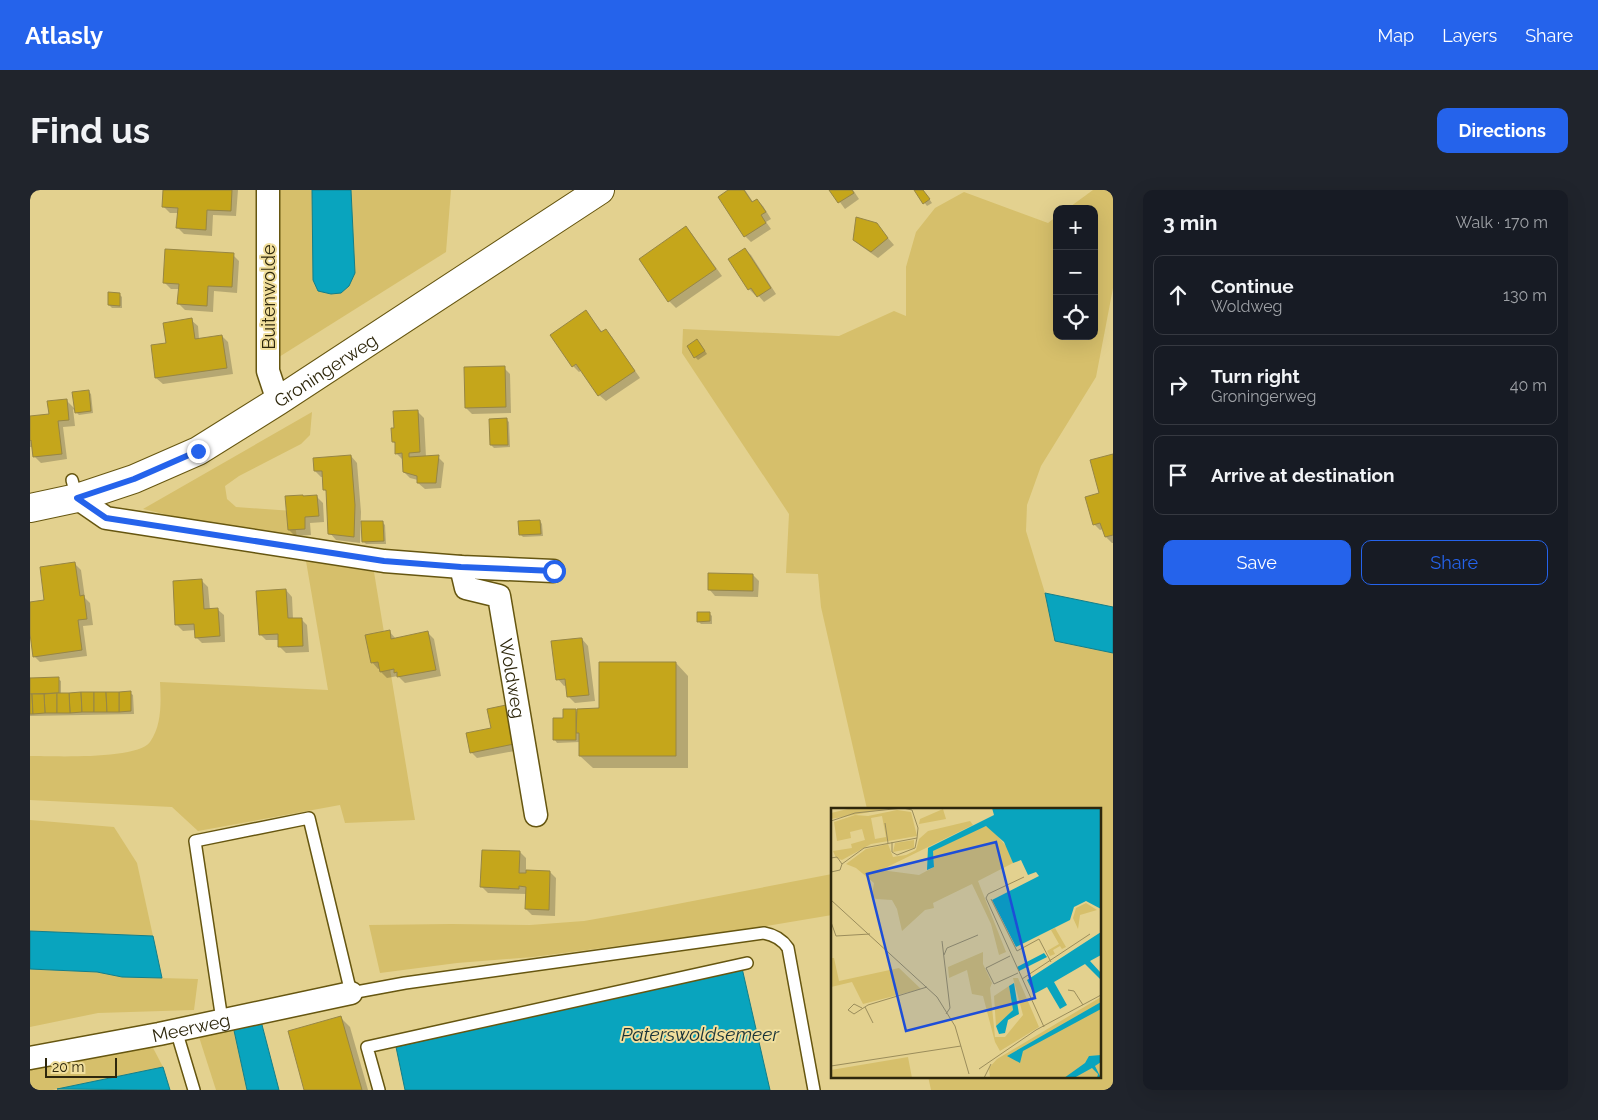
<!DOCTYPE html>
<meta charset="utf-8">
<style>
:root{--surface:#171b24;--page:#20242c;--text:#f1f3f6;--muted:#9ea1a6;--line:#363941;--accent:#2563eb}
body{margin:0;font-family:Raleway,sans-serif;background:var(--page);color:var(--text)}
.controls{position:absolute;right:15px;top:15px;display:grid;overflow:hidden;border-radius:10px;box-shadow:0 5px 20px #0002}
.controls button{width:45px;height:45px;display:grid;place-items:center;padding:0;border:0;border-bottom:1px solid var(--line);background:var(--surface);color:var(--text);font:25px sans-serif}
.scale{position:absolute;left:15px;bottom:12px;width:72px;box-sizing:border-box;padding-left:5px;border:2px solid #2e270c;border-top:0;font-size:14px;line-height:18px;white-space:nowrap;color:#2e270c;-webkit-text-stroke:4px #f0de9c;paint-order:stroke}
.stop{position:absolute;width:15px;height:15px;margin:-11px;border:4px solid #2563eb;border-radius:50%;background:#fff}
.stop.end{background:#2563eb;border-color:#fff;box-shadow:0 1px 5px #0008}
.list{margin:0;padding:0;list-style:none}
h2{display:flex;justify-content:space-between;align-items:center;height:65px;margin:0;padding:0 20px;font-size:21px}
h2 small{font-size:16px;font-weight:400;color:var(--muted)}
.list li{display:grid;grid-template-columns:32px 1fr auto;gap:15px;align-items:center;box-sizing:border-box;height:80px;margin:0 10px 10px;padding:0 10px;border:1px solid var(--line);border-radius:10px}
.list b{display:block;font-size:19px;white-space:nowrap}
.list p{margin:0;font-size:16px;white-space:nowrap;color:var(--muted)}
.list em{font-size:16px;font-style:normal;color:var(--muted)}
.actions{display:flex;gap:10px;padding:15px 20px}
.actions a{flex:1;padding:11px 0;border:1px solid var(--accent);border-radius:10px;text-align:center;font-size:18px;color:var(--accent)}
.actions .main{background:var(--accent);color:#fff}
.icon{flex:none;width:28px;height:28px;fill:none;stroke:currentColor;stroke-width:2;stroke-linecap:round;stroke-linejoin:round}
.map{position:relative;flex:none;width:1083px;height:900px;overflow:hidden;border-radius:10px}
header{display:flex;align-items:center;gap:30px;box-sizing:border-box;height:70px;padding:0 25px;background:var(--accent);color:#fff}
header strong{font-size:24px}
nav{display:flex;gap:28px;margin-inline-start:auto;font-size:18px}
.intro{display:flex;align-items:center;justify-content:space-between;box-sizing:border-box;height:120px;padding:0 30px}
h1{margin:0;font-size:35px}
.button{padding:12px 22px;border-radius:10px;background:var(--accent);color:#fff;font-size:18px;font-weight:700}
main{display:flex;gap:30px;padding:0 30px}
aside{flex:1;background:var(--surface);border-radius:10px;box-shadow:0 5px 20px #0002}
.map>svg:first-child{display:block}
.green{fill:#d6bf6b}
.water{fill:#09a4be;stroke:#147e89}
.shadow{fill:#0003}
.building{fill:#c5a61b;stroke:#978646}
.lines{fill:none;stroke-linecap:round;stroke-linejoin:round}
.lane-casing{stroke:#665610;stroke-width:14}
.street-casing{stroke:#665610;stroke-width:25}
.secondary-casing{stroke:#665610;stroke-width:30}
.lane{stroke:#fff;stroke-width:11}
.street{stroke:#fff;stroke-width:22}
.secondary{stroke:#fff;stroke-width:28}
.route{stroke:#2563eb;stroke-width:6}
.labels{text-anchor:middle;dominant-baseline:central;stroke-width:4;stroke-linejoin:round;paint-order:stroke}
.street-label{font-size:18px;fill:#2e270c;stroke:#f0de9c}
.water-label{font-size:19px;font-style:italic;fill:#173238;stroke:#f0de9c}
.inset-road{fill:none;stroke:#9b8d5b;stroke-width:1}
.view{fill:#1d4ed8;fill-opacity:0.15;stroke:#1d4ed8;stroke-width:2.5}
.inset-edge{fill:none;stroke:#2e270c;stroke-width:2.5}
</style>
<header>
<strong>Atlasly</strong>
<nav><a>Map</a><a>Layers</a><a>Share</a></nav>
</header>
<div class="intro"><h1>Find us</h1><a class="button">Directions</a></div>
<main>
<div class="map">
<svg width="1083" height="900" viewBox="0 0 1083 900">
<rect width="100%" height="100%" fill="#e3d18f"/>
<g class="green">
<path d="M246 0H421L416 62 249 167Z"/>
<path d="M1063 0H1083V98L1066 187 1011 276 997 315 996 341 1015 403 1025 451 1083 463V900H901L898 886H1069V619H837L791 417 788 384 756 383 759 324 652 163 653 139 809 146 864 121 876 126V77L886 42 905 18 934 2 1018 33 1027 26V146H1064V19H1037Z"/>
<path d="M282 222 280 245 271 254 209 286 195 296 197 309 206 317 263 321 267 348 176 334 113 319Z"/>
<path d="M276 371 344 382 385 630 315 633 310 615 168 641 142 617 0 610V566C23 566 107 570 120 552 132 535 131 512 130 492L298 500Z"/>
<path d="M0 630 84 637 107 673 123 746 0 741Z"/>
<path d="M802 684V725L718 739 503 767 427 773 350 783 339 735 421 734 500 735 554 731 611 721Z"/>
<path d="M0 779 67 782 92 787 168 789 164 820 68 823 0 837Z"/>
<path d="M203 836 217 900H186L169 847Z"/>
<path d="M121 854 133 877 22 900H0V880Z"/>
</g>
<g class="water">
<path d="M282 0H321L325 83 319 96 311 103 301 104 288 101 283 90Z"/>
<path d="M1015 403 1083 417V463L1025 451Z"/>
<path d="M0 741 123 746 132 788 92 787 67 782 0 779Z"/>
<path d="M712 778 740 900H375L366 857Z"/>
<path d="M231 831 249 900H217L203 836Z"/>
<path d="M133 877 140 900 27 899Z"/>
</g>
<g class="shadow">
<path d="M135 0H208L206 26 183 25 182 46 154 44 148 38 149 23H140L134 17Z"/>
<path d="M700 0H715L723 12 727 10 733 16 741 29 736 32 741 39 721 52 715 46Z"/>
<path d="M801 0H823L829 9 815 19Z"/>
<path d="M885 0H893L902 13 897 16Z"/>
<path d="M846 34 864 55 848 68 831 56 824 50Z"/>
<path d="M656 38 662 44 692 86 646 118 639 111 610 70Z"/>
<path d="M715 59 721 65 746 104 734 112 727 104 725 105 719 99Z"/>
<path d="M203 65 209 71 207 103 184 101 183 122 155 120 149 114 150 99H141L135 93Z"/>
<path d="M89 104 92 107V118H82L79 115Z"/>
<path d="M556 122 573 143 576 141 582 147 610 188 576 211 569 205 552 180 549 182 543 176Z"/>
<path d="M161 130 168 136 169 149 192 146 198 152 203 184 133 194 126 188 122 156 137 154Z"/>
<path d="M670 153 677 164 668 170 665 167Z"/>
<path d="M474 178 480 184 481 223 442 224 436 218Z"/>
<path d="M58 201 61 204 63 223 49 225 43 219 45 236 33 237 37 269 11 273 5 267 3 257H0V235L21 225 36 210 45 219Z"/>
<path d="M387 221 394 228 396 267H408L414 273 411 298 395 299 388 293V290L380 288 374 282 372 269 366 263V254L363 252 365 239Z"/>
<path d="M477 230 479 232 480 257 464 258 461 255Z"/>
<path d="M1083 265V353H1082L1076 347 1073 339 1070 340 1064 334 1071 303 1061 271Z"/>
<path d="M321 266 327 273 331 322 330 353 306 350 300 343 297 302 294 299 293 287H291L285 281Z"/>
<path d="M287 307 293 313 294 332 280 333 281 345 265 346 259 340Z"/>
<path d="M510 331 512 334 513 346 493 347 490 344Z"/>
<path d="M352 332 355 335 356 354H336L333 351Z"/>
<path d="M45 374 51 380 55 408 60 413 63 435 53 436 57 466 10 472 4 466 0 434V413L15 411Z"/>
<path d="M723 385 729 391 728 407 685 406 679 399Z"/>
<path d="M172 391 178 397 180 420 187 419 194 425 195 452 172 453 166 447V440L153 441 146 434Z"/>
<path d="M256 400 262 407 263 429H271L277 435 279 462 256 463 250 457 249 450H236L230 444Z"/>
<path d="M679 423 682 426V434H671L668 431Z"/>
<path d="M359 441 366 449 398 443 404 449 411 486 375 493 368 486 357 488 351 482 350 478 348 479 342 472Z"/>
<path d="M552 449 558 456 565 511 545 513 539 507 537 495 534 496 528 489Z"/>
<path d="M646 473 658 486V578H563L550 566V552L527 553 525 550 534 529 545 520 548 523 570 520Z"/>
<path d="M0 487 1 489H28L31 491V504L100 503 103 505 104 524 0 526Z"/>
<path d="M476 516 490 560 447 568 441 562 462 539Z"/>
<path d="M490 662 496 668V681L520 682 526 688 525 726 502 725 496 719 497 704 458 703 452 697Z"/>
<path d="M310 827 320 837 338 900H276Z"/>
</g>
<g class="building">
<path d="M133 0H202L201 21 177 20 176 40 146 38 148 18 132 17Z"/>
<path d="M698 0H714L722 12 727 9 736 22 731 25 736 33 714 47 688 7Z"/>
<path d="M799 0H822L824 3 808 13Z"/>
<path d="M884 0H893L900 9 893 14Z"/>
<path d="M826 27 847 33 858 48 841 62 823 50Z"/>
<path d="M656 36 686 79 638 112 609 69Z"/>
<path d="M715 58 741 98 727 107 721 98 718 100 698 69Z"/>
<path d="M135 59 204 63 202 97 178 96 177 116 147 114 149 94 133 93Z"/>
<path d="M78 102 90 103V116L78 115Z"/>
<path d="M556 120 571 142 576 139 605 181 568 206 546 174 542 177 520 145Z"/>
<path d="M162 128 165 149 192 145 197 178 125 188 121 155 136 153 133 133Z"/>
<path d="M667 149 675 161 664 168 657 156Z"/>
<path d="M475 176 476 217 435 218 434 177Z"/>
<path d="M59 200 61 221 45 223 42 202Z"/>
<path d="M37 209 39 230 28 231 32 264 3 267 1 250 0 251V226L19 224 17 211Z"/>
<path d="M388 220 390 262 379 263V267L409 265 406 293H387V286L373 282 372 263 365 264V252H362L361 238H364L363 221Z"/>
<path d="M477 228 478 255H460L459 229Z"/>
<path d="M1083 264V345L1075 347 1070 333 1063 335 1055 307 1069 303 1060 270Z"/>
<path d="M321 265 325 315 324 347 298 344 296 300H293L292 281H284L283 268Z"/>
<path d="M273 305V306L287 305 289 326 275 327V339L258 340 255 306Z"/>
<path d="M510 330 511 344 489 345 488 331Z"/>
<path d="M331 331H353L354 351 332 352Z"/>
<path d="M45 372 50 406 54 405 57 429 48 430 52 460 3 467 0 444V412L14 410 10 377Z"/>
<path d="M678 383 723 384V401L678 400Z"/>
<path d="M172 389 174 419 188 418 190 446 165 448 164 434 145 435 143 391Z"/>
<path d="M256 399 258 428H272L273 456 248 457V444L229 445 226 401Z"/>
<path d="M667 422H680V431L667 432Z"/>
<path d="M360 440 361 449 398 441 406 480 367 487V482L364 483V479L350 482 348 472 341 473 335 445Z"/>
<path d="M550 448H552L559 505 537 507 535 489 526 490 521 451Z"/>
<path d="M569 472H646V566H549V543H546L547 519 569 518Z"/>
<path d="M29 487V503L0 504V488Z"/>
<path d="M101 501V521L89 522V502Z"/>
<path d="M51 502 52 522 40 523 39 503Z"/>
<path d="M51 502H64V522H52Z"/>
<path d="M64 502H76L77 522H64Z"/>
<path d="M76 502H89V522H77Z"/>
<path d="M27 503V523H15L14 504Z"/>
<path d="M27 503H39L40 523H27Z"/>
<path d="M0 504H2L3 524H0Z"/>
<path d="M2 504H14L15 523 3 524Z"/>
<path d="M476 515 484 554 440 563 436 543 461 538 457 519Z"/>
<path d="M533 519H546V550H523V528H533Z"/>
<path d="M452 660 490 661 489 683H496V680L520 681 519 720 495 719 496 697 489 696V699L450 697Z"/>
<path d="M311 826 332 900H274L258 841Z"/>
</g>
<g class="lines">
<g class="lane-casing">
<g id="lane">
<path d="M42 290 47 308"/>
<path d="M192 830 165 651 279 628 321 803 375 793 734 743C745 745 752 749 758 758L784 900"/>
<path d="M146 840 164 900"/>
<path d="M349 900 337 857 717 773"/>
</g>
</g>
<g class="street-casing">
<g id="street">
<path d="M238 0V181L248 211"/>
<path d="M47 308 76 328 354 371 431 377 523 381"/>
<path id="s1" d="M431 377 436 398 469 406 506 625"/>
<path id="s2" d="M0 868 129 844 321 803"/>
</g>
</g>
<g class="secondary-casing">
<g id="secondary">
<path id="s3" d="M0 318 47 308 104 289 168 261 248 211 570 0"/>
</g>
</g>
<use href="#lane" class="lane"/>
<use href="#street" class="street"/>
<use href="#secondary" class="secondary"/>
</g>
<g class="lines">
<path class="route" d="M168 261 104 289 47 308 76 328 354 371 431 377 524 381"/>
</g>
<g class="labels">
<g class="street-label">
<text transform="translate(238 107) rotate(-90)">Buitenwolde</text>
<text stroke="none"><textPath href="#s3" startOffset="329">Groningerweg</textPath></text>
<text stroke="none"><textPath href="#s1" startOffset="139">Woldweg</textPath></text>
<text stroke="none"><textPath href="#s2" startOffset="164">Meerweg</textPath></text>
</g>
<g class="water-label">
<text x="670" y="844">Paterswoldsemeer</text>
</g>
</g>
<g transform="translate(801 618)">
<rect width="270" height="270" fill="#e3d18f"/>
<path d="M21 0H61L0 11V5ZM112 1 115 11 88 16 89 11ZM66 2 80 4 86 28 40 36 11 52 5 50 2 43 21 40 20 36 34 32 31 21 19 24 20 30 6 33 3 14 24 7 37 8ZM51 8 55 29 44 31 40 10ZM139 13 142 17 50 62 88 67 103 59 102 43 147 20 155 18 161 21 179 43 182 55 147 73 175 144 168 147 160 116 141 76 102 95 103 100 94 102 71 123 66 101 61 92 45 91 41 88 43 75 25 60 15 56 35 41 57 36 62 49 75 47 85 42 88 31 97 23ZM83 32V40L62 44 64 35ZM255 95 266 102 249 107 247 121 242 110 245 100ZM224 120 235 139 231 141 229 138 222 142 224 146 219 148 216 143 228 136 220 122ZM152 144V156L161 175 159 180 164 229H174L192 207 182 170H187L208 219 169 243 164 234 152 188 141 186 136 162 118 170 117 159ZM0 150H3L8 173 68 160 90 181 32 196 21 174 0 179ZM178 178 182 202 165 218 163 188ZM270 189V270H159L158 260 166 251ZM77 249 81 270H0V262Z" fill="#d6bf6b" fill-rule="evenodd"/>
<path d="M161 0H270V101L255 93 243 99 239 112 185 139 161 92 208 68 205 64 197 67 190 52 182 55 173 34 155 18 102 43 103 59 96 62 97 40 163 7ZM270 124V147L259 153 270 165V172L254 156 223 174 236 197 229 201 216 179 203 186 196 172ZM213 145 216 149 188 163 186 159ZM183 175 188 206 177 212 174 225 168 226 165 218 182 202 178 178ZM270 194V201L192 243 189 255 176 248ZM270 247V254L264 258 270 270H266L267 266 261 260 243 270H233L254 255 258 248Z" fill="#09a4be"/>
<path class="inset-road" d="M0 13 24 5 72 0 81 2 87 20 86 30 33 40 11 56M54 15 57 35M61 34V44L66 47 84 40 86 30M0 50 6 49 11 56 9 62 0 64M193 69 157 86 155 90 213 219M160 91 186 143 208 131 220 154M0 92 106 189 124 218 138 266M0 114 5 128 39 126M111 133 119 200 115 206M113 147 116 140 147 127M179 148 155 160 163 176 187 165M191 171 259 126M237 182 243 183 252 197M34 199 42 215M31 200 23 196 17 202 23 206 37 197 96 179M0 258 130 238M148 261 205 222 270 187M153 270 160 256"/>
<path class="view" d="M165 34 204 190 75 223 36 66Z"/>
<rect width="270" height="270" class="inset-edge"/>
</g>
</svg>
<div class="controls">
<button>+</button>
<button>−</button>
<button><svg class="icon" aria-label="locate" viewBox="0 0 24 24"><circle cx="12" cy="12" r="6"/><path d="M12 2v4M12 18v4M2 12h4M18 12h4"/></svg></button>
</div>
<div class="scale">20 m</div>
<div class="stop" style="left:524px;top:381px"></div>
<div class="stop end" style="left:168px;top:261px"></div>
</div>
<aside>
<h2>3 min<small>Walk · 170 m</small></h2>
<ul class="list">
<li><svg class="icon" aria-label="ahead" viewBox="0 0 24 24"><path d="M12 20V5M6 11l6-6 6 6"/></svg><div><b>Continue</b><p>Woldweg</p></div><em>130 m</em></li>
<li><svg class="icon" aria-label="right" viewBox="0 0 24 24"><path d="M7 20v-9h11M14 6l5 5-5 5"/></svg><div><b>Turn right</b><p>Groningerweg</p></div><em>40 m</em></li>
<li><svg class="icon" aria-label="arrive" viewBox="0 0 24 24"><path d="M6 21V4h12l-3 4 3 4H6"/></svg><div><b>Arrive at destination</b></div></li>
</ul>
<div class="actions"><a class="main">Save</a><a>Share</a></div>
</aside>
</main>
